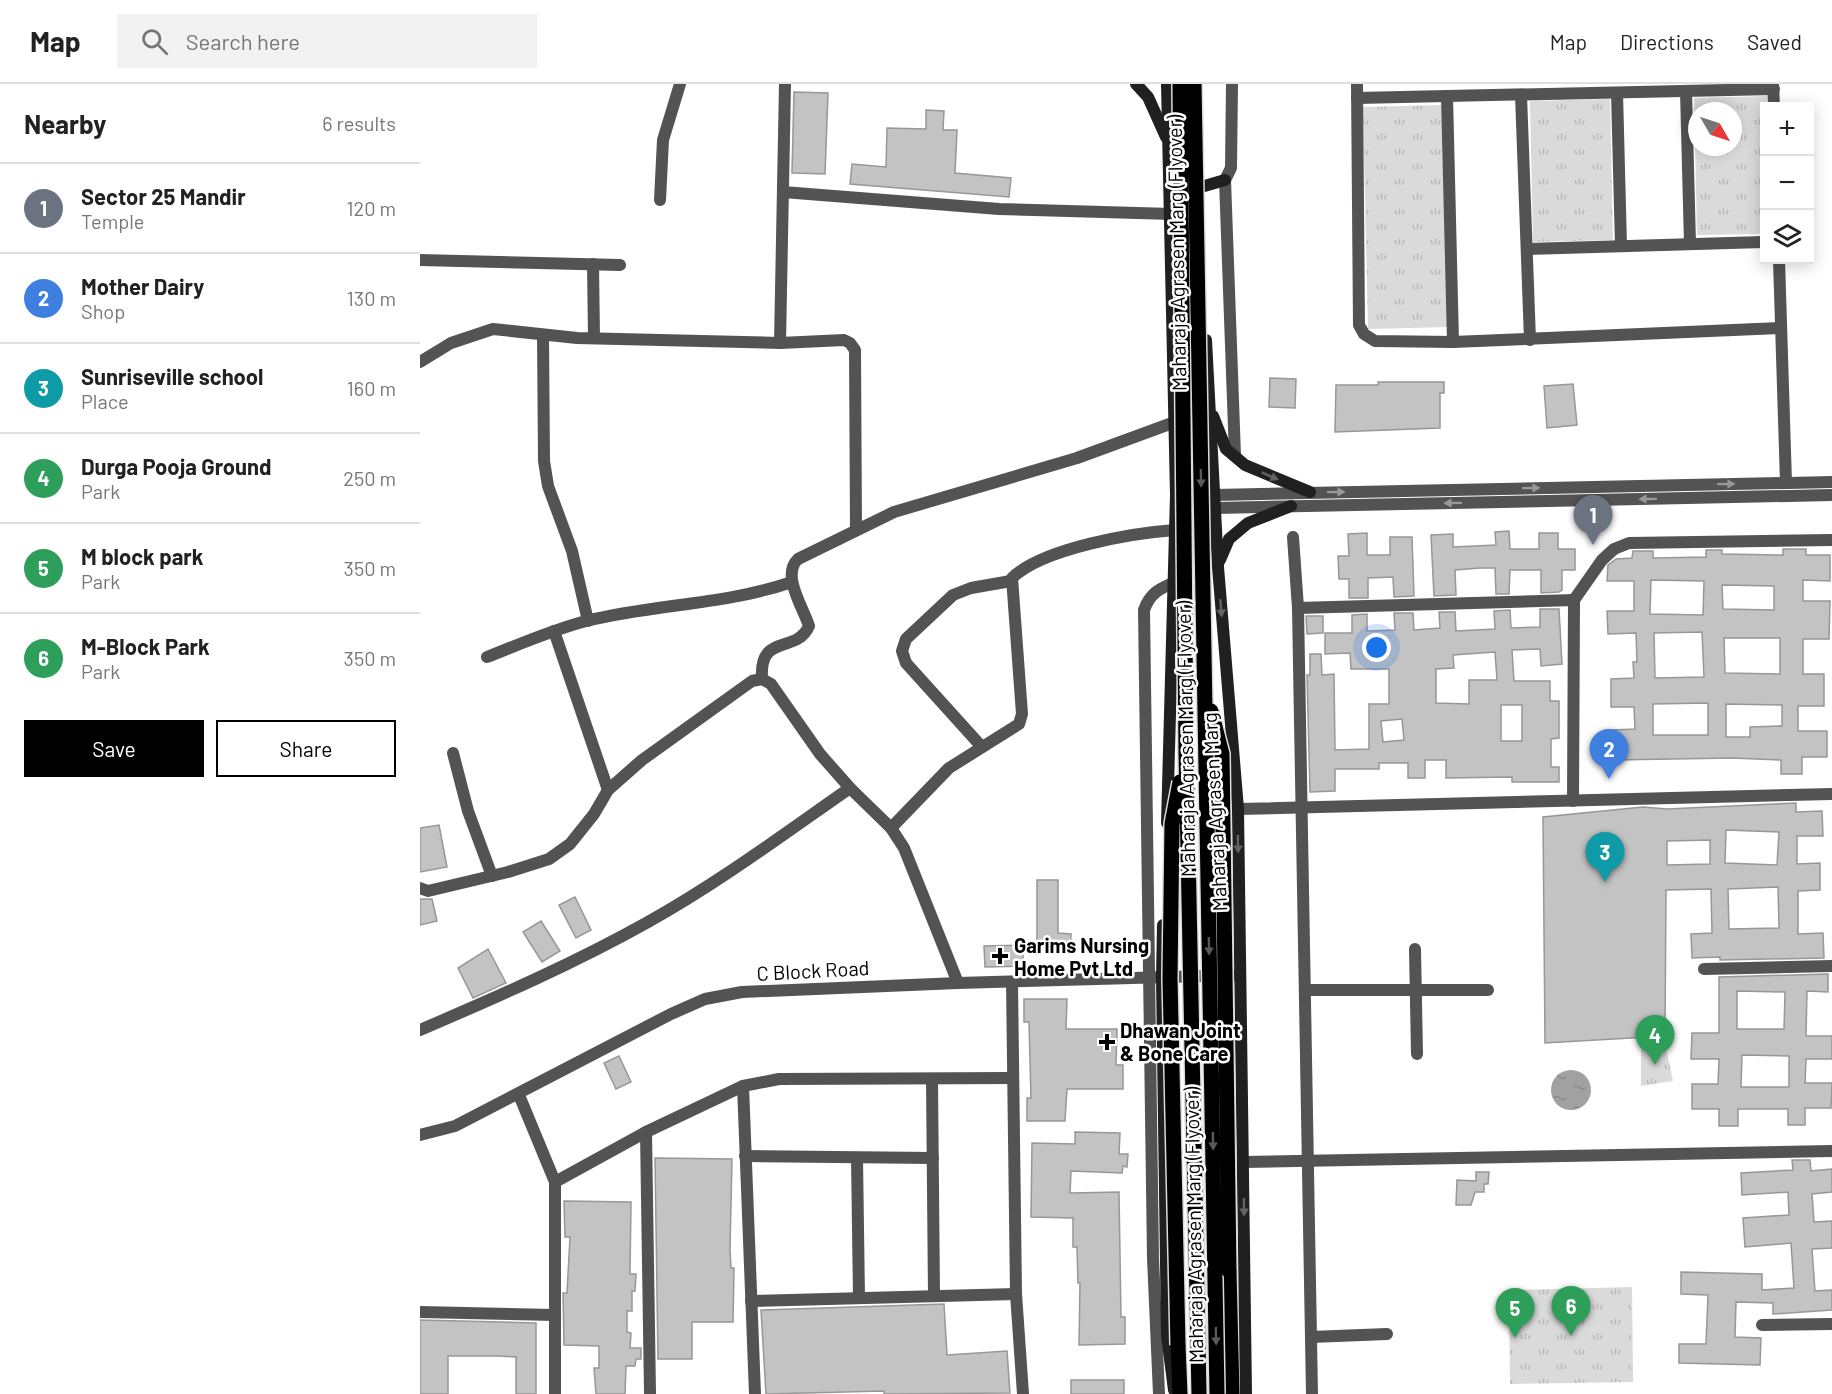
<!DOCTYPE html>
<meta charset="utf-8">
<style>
:root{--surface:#fff;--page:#f2f2f2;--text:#222;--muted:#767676;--line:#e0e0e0;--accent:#000}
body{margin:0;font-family:Barlow,sans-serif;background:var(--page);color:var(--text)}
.controls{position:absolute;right:18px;top:18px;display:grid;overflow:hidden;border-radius:0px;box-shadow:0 3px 15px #0003}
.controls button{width:54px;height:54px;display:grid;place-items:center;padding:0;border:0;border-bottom:2px solid var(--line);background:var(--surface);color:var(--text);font:30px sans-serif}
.compass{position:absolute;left:1268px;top:18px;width:54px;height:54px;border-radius:50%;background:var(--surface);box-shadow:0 3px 15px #0003;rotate:129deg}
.you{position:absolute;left:957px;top:564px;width:21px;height:21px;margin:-15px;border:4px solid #fff;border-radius:50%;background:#1a73e8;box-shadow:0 0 0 9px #1a73e833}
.badge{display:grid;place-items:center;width:39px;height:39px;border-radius:50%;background:var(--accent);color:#fff;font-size:20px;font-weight:700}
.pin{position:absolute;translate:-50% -50px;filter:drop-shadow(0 2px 3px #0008)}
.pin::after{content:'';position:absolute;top:32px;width:21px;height:18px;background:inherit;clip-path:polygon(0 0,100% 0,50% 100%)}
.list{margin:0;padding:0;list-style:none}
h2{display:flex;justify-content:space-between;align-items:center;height:78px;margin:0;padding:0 24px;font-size:26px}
h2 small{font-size:20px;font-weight:400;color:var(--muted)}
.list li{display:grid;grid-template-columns:39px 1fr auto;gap:18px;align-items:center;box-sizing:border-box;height:90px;padding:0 24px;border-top:2px solid var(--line)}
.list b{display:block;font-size:22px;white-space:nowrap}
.list p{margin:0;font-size:20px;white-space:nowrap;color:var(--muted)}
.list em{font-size:20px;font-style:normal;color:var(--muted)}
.actions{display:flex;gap:12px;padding:18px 24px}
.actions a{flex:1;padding:14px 0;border:2px solid var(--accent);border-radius:0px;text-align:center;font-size:21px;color:var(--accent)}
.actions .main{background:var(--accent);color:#fff}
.icon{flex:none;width:33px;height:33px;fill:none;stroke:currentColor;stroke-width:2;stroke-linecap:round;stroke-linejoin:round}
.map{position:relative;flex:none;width:1412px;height:1310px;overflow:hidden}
header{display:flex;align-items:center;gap:36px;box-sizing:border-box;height:84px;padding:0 30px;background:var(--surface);border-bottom:2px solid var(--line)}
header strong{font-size:28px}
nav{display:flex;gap:33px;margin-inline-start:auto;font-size:21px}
.search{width:420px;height:54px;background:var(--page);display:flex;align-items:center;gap:15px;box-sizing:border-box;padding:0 21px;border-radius:0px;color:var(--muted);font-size:22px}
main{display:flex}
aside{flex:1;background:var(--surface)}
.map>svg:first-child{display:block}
.park{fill:url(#park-tufts);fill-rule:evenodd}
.water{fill:url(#water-ripples)}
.building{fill:#c3c3c3;stroke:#979797;stroke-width:1.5;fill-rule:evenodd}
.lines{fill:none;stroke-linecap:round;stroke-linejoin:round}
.primary-casing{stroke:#dbdbdb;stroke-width:18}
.minor{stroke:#535353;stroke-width:12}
.tertiary{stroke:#535353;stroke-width:12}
.secondary{stroke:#202020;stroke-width:12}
.primary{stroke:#000;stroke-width:15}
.primary-bridge-casing{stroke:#dbdbdb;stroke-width:18;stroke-linecap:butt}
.primary-bridge{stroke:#000;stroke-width:15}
.oneway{fill:#636363}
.oneway2{fill:#595959}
.oneway3{fill:#989898}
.poi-dot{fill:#000;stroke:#fff;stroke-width:2}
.labels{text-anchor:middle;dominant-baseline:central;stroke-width:5;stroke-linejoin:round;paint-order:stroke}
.street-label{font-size:20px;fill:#000;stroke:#fff}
.poi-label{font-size:20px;font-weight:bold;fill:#000;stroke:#fff;text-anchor:start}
</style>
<header>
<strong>Map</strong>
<div class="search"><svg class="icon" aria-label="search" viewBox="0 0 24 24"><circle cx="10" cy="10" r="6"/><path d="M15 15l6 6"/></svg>Search here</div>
<nav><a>Map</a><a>Directions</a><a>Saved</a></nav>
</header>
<main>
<aside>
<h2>Nearby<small>6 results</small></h2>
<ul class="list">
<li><span class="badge" style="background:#6b7280">1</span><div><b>Sector 25 Mandir</b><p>Temple</p></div><em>120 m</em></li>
<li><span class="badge" style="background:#3f7fe0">2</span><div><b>Mother Dairy</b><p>Shop</p></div><em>130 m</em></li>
<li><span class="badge" style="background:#0f9aa8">3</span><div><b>Sunriseville school</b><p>Place</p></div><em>160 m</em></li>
<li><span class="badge" style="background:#2e9e5b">4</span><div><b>Durga Pooja Ground</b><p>Park</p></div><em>250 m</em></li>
<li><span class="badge" style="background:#2e9e5b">5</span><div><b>M block park</b><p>Park</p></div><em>350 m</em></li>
<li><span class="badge" style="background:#2e9e5b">6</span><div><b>M-Block Park</b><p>Park</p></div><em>350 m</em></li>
</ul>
<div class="actions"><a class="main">Save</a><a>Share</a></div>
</aside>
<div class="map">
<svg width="1412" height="1310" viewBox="0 0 1412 1310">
<defs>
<pattern id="park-tufts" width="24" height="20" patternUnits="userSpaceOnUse" patternTransform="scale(1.5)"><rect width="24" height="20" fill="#dadada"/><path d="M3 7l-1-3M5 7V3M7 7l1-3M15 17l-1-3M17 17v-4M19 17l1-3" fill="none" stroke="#b9b9b9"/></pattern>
<pattern id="water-ripples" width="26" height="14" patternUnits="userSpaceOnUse" patternTransform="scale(1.5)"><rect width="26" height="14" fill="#a1a1a1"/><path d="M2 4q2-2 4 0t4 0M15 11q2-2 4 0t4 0" fill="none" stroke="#898989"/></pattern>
</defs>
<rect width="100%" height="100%" fill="#fff"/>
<g class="park">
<path d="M1347 12V22H1344V150L1277 151 1274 14ZM1277 27H1313V63H1277Z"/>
<path d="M1190 15 1193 156 1113 158 1110 17Z"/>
<path d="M1023 21 1028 243 948 245 943 23Z"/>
<path d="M1221 965H1246L1253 997 1221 1002Z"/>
<path d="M1212 1203 1213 1298 1090 1300 1089 1206Z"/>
</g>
<circle class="water" cx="1151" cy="1006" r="20"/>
<g class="building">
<path d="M374 8 408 9 405 90 372 89Z"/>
<path d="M506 26 524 27 523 46H537L535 89 591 94 589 113 430 100 432 80 466 83 467 44 506 45Z"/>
<path d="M850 294 876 295 875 324 849 323Z"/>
<path d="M958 298H1024V309H1020V344L915 348 916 301H958Z"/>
<path d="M1153 300 1157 341 1127 344 1124 302Z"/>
<path d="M1089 447 1090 465H1119V449H1138V465H1155V486H1142V506L1139 508 1121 509V486H1090L1089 510H1076L1075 484H1060L1035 486 1036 511 1014 512 1011 451 1033 450V463L1076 461 1075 448Z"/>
<path d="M947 449V471H970V453H992L994 512 974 513 973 493 948 494V514H929V495H919L918 472H929L928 450Z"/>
<path d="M1363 465H1386V471H1410V497L1383 496V517H1410L1409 555H1383V590H1404V622H1378V647H1407V673H1382V690H1361V676L1312 674 1194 676 1193 646 1215 645 1214 623H1191V595L1214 594 1213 578H1217L1216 549 1188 550 1187 527H1214V497H1187L1188 481 1196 475 1212 474 1213 467H1233V474L1286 473V466H1302V470L1363 471ZM1231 496 1284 497 1283 531 1230 530ZM1302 501 1354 502V526L1303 525ZM1282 548 1284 593 1235 594 1234 549ZM1304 554H1360V590L1305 589ZM1288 619V651H1233V620ZM1306 620 1362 621V642L1330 643V653H1306Z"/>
<path d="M1120 525H1139L1142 580 1121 582 1120 565 1092 566 1094 597H1130V617H1139V654L1131 655V683H1139V698H1092V693L1026 694V676H1005V694H988V679H959V685H915V707L890 708 887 591H890V570H901L902 591 914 590 915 666 949 665V620H969V585H931L930 569 905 570V549H932V531L947 530V547L975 546 974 529H993L994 546 1020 544 1019 528H1035L1036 547 1075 545 1074 527 1090 526 1091 544 1120 543ZM1075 568 1077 596H1049V620L1016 619V585L1034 584 1033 571ZM1081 621H1102V657H1081ZM982 635 984 656 963 658 961 637Z"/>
<path d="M886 532H903V549L887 550Z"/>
<path d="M1376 719V728L1402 727 1403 752H1377V780L1400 779V806L1378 807V850L1403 849 1404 874 1300 876V873L1272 874 1271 850 1292 849 1291 805 1246 806 1245 952 1125 959 1123 733 1223 723 1247 725ZM1306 746 1359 748 1357 781 1305 779ZM1290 756V780L1247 781V757ZM1358 803 1359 844 1309 845 1308 805Z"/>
<path d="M19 741 27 783 0 788V744Z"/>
<path d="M617 796H638V849L651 850 650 867 617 866Z"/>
<path d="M155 813 171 846 156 854 139 821Z"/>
<path d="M0 815H12L17 837 0 841Z"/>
<path d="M121 837 140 867 122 878 103 848Z"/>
<path d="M603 861V882L565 883 564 862Z"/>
<path d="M68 865 86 899 53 914 38 884Z"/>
<path d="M1408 890V908L1387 907 1386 952H1412V975H1386L1385 999H1412L1411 1024H1385V1041H1368V1025H1318V1042H1299V1025H1272V1000H1298L1299 975H1271L1272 949H1299V893ZM1317 907 1365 908 1364 945H1317ZM1322 971 1369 972V1003H1321Z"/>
<path d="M604 915H647L646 945H697L696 981H703V1005H647L645 1037H607V1014H611L609 938H604Z"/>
<path d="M199 972 211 998 196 1005 184 979Z"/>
<path d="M655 1048 700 1049 699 1070H708L707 1083 703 1082 702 1089 651 1087 650 1109 699 1108 701 1233H705V1260L659 1261 660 1199H658L657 1163H653V1134L611 1133 612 1059 655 1060Z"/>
<path d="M235 1074 312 1075 310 1166 311 1184H314L313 1238H272V1275H238Z"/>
<path d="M1372 1076H1390L1391 1087 1412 1085V1108L1392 1110 1394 1138 1412 1137V1164L1392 1165 1395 1207 1412 1206V1226L1353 1230V1219L1316 1218 1315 1253 1341 1254 1340 1281 1259 1279V1260H1286L1288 1211 1261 1210V1188L1342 1190V1206L1374 1204 1371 1159 1325 1163 1323 1134 1369 1131 1368 1108 1322 1111 1321 1089 1373 1086Z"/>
<path d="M1056 1088H1069L1068 1100H1064V1108H1055L1051 1121H1036L1037 1096 1056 1097Z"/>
<path d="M144 1117 211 1118 210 1190H216L215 1207H212V1227H207V1248L211 1249 210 1264H221V1275H216L215 1282H206L205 1310H176L174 1284H179V1262L144 1261 143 1209H147L150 1153H145Z"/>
<path d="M524 1220 527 1271 587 1267 590 1309 464 1310V1307L346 1310 341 1226Z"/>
<path d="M0 1236 116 1239V1310H96V1273L79 1272H28V1310H0Z"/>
<rect x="651" y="1296" width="53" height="14"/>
</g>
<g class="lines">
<g class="primary-casing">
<g id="primary">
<path d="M809 1187 812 1310"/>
<path d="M758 1261 760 1310"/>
</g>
</g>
<g class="minor">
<path d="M812 0 811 84 805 96 815 372"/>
<path d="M937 0 939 241 944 250 955 257 1033 258 1361 244"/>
<path d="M1353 0 1354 22"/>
<path d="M1266 7 1270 160"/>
<path d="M1197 9 1201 162"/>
<path d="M1101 11 1110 256"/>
<path d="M1027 12 1033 258"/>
<path d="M937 14 1354 5"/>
<path d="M363 108 579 125 752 130"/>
<path d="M240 116 243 56 260 0"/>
<path d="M1107 165 1344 158"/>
<path d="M0 176 200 181"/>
<path d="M1359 176 1366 399"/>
<path d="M173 180 174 254"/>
<path d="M123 252 124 377 128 402 152 467 168 537"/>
<path d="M360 259 365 0"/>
<path d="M0 278 31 259 73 245 157 254 360 259 424 256 430 259 435 266 436 444"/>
<path d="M873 453 878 524 892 1310"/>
<path d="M878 524 1154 516"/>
<path d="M134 547 188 706"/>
<path d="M67 573C100 560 132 546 166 537 235 520 304 521 372 498"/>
<path d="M342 595C339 548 376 571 389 542 383 523 361 491 378 475L474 428 657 374 755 338"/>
<path d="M561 662 486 579 482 567 486 555 533 511 551 504 591 497"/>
<path d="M33 669 48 727 72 792"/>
<path d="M1153 717 1154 516 1182 476 1194 465 1209 459 1412 456"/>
<path d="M818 725 1412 710"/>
<path d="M471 744 529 684 599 640 602 630 592 494C623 464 713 449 755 446"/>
<path d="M0 804 8 807 88 788 129 775 150 760 174 730 188 706 222 676 332 597 342 595 351 600 400 670 430 704"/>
<path d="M995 865 997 970"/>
<path d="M1284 885 1412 882"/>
<path d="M592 898 596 1210 603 1310"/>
<path d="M885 906H1068"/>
<path d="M0 946C77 913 155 879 228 838 298 799 364 750 430 704L471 744 484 764 538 899"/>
<path d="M512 996 514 1212"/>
<path d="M323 1002 335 1310"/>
<path d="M99 1011 135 1098V1310"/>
<path d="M226 1048 230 1310"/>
<path d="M0 1051 35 1042 251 930 285 915 322 908 538 899 820 891"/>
<path d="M325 1072 513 1074"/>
<path d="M437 1074 439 1214"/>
<path d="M824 1078 1412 1067"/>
<path d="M135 1098 226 1048 323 1002 359 995 593 994"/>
<path d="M331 1217 596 1210"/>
<path d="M0 1228 135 1231"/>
<path d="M1342 1241 1412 1240"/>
<path d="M891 1253 967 1250"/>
</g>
<g class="tertiary">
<path d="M795 411 1412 398"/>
<path d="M796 424 1412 411"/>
<path d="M739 1310 733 1174 724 526C730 509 739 505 755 498"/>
</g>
<g class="secondary">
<path d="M716 0 728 13 746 53"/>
<path d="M781 103 805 96"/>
<path d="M786 256 798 483 818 725 826 1310"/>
<path d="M793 332 806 365 825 381 890 408"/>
<path d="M800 476 809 455 828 439 871 422"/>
<path d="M747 739 756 411 747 0"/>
<path d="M743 841 742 894 747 1252 754 1306"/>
</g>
<use href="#primary" class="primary"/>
<g class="primary-bridge-casing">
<g id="primary-bridge">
<path d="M760 0 766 667 779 1310"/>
<path d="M774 0 797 1310"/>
<path d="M791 627 802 670 809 1187"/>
<path d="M758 1261 750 894 752 740 760 698"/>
</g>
</g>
<use href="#primary-bridge" class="primary-bridge"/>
</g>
<defs><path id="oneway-solid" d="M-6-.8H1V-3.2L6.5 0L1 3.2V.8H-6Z" transform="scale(1.5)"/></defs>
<g class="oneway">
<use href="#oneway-solid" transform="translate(850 392) rotate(24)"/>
<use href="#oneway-solid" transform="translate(801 524) rotate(85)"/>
<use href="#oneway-solid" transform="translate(818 760) rotate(89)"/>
<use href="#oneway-solid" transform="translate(824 1123) rotate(89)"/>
</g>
<g class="oneway2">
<use href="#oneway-solid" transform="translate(781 394) rotate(89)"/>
<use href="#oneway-solid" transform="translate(789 862) rotate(89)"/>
<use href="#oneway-solid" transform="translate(793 1057) rotate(89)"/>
<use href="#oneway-solid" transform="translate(796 1252) rotate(89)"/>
</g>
<g class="oneway3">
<use href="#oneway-solid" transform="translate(1306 400) rotate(-1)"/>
<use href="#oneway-solid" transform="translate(1111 404) rotate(-1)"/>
<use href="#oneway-solid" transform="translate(916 408) rotate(-1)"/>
<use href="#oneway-solid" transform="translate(1228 415) rotate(179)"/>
<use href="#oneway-solid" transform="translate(1033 419) rotate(179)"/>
</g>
<g class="poi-dot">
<path d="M577 863h6v6h6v6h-6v6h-6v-6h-6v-6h6z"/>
<path d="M684 949h6v6h6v6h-6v6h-6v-6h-6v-6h6z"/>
</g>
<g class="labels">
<g class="street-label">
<text transform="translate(756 169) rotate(-91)">Maharaja Agrasen Marg (Flyover)</text>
<text transform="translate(765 655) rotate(-91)">Maharaja Agrasen Marg (Flyover)</text>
<text transform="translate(794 728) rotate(-93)">Maharaja Agrasen Marg</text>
<text transform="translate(393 886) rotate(-3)">C Block Road</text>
<text transform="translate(773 1141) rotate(-91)">Maharaja Agrasen Marg (Flyover)</text>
</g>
<g class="poi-label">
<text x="594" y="861">Garims Nursing<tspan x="594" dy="23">Home Pvt Ltd</tspan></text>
<text x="700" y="946">Dhawan Joint<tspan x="700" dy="23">&amp; Bone Care</tspan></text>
</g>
</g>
</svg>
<div class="controls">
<button>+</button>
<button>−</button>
<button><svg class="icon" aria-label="layers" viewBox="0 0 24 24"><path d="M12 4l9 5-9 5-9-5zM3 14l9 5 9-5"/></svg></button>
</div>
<svg class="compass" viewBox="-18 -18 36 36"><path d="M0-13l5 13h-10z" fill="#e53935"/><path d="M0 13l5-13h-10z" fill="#767676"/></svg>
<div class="you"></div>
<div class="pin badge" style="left:1173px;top:461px;background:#6b7280">1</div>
<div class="pin badge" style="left:1189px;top:695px;background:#3f7fe0">2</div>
<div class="pin badge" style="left:1185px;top:798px;background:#0f9aa8">3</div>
<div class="pin badge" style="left:1235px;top:981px;background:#2e9e5b">4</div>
<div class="pin badge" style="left:1095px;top:1254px;background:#2e9e5b">5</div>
<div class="pin badge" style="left:1151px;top:1252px;background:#2e9e5b">6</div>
</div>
</main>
